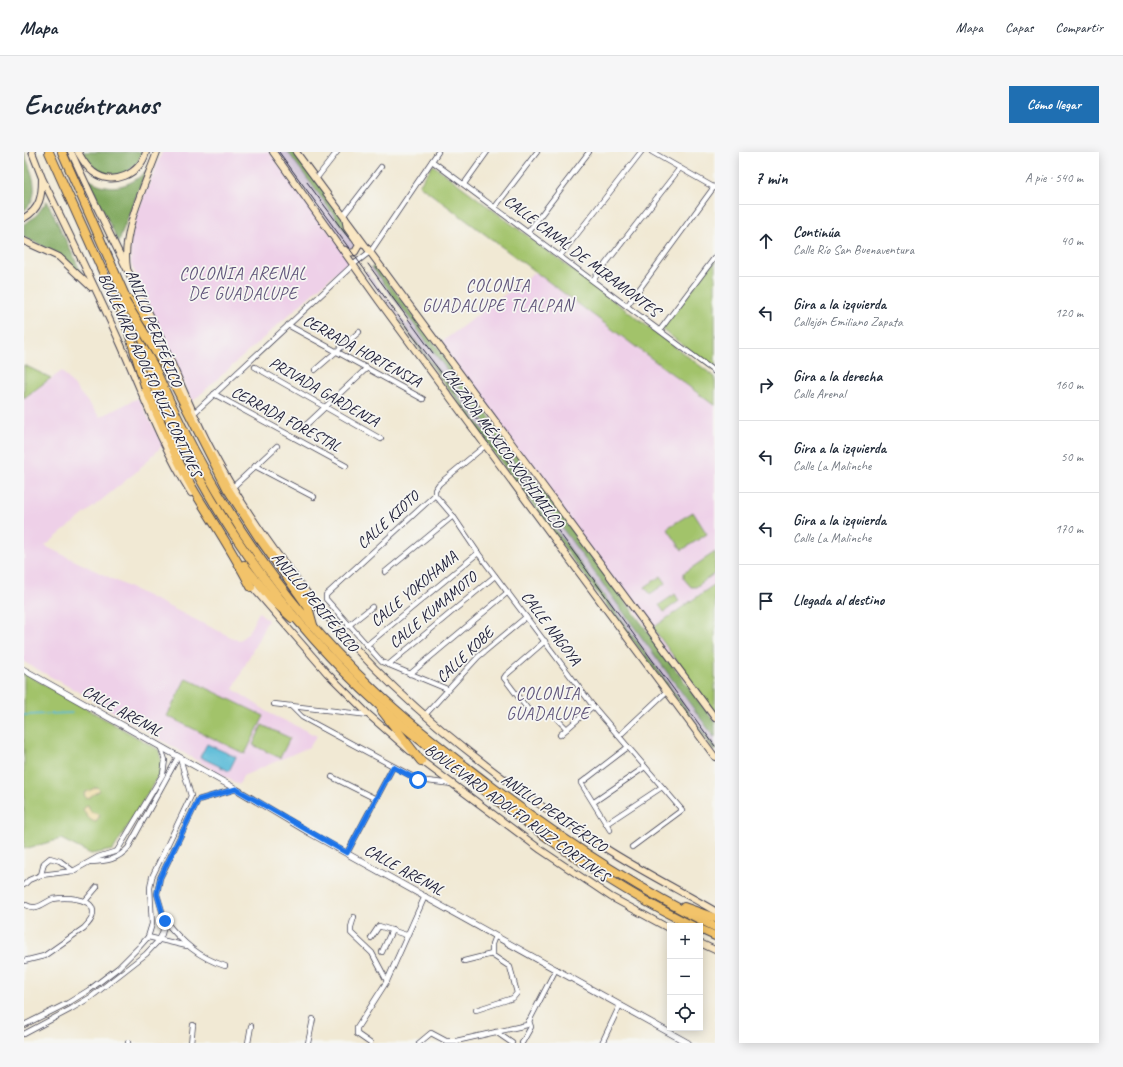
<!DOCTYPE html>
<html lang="es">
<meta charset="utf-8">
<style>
:root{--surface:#fff;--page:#f6f6f7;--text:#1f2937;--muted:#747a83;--line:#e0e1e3;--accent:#1f6fb2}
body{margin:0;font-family:Caveat,sans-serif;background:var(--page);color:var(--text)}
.controls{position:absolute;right:12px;bottom:12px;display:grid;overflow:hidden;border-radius:0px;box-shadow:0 2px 10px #0003}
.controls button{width:36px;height:36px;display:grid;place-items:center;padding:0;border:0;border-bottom:1px solid var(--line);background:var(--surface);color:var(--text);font:20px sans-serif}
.stop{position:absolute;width:12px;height:12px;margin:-9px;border:3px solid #1a73e8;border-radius:50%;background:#fff}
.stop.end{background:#1a73e8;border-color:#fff;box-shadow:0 1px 4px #0008}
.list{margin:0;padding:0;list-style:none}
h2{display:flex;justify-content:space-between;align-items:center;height:52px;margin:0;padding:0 16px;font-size:17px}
h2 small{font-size:13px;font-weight:400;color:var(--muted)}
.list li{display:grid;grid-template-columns:26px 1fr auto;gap:12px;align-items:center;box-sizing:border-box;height:72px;padding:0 16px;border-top:1px solid var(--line)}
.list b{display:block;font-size:15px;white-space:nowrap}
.list p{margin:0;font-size:13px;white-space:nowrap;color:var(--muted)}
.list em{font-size:13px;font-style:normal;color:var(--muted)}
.icon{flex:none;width:22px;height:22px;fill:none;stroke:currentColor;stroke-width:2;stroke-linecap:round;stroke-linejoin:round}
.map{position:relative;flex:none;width:691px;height:891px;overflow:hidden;border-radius:0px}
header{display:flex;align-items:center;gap:24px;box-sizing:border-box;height:56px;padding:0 20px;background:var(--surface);border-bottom:1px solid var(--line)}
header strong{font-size:19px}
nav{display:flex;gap:22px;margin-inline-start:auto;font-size:14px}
.intro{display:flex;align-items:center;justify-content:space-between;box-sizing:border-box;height:96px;padding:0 24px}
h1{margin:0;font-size:28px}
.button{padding:10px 18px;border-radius:0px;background:var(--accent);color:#fff;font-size:14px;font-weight:700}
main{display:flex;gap:24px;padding:0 24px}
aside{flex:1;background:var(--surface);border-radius:0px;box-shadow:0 2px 10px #0003}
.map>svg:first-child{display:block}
.built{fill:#eed0e8}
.industrial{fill:#ccbed4}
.green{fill:#a2c36b;stroke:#627253}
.forest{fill:#81a95f;stroke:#52664d}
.sand{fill:#eeda9e;stroke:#887e6c}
.water{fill:#5abbd8;stroke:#3e6e8a}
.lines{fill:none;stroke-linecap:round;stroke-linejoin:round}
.stream{stroke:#5abbd8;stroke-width:1.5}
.minor-casing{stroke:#414052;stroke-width:6}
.tertiary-casing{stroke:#414052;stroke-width:7}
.secondary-casing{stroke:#414052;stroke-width:8}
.motorway-casing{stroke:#414052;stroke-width:10}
.minor{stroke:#fff;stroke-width:4.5}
.tertiary{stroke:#fff;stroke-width:5.5}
.secondary{stroke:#fae7c3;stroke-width:6}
.motorway{stroke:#f2c36a;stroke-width:8}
.tram{stroke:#22223b;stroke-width:1}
.motorway-bridge-casing{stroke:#414052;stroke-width:10;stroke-linecap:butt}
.motorway-bridge{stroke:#f2c36a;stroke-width:8}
.route{stroke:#1a73e8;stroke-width:5}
.labels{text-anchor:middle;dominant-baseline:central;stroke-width:3.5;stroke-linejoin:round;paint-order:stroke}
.street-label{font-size:16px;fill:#22223b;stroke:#f6f6f2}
.neighbourhood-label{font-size:17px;letter-spacing:1px;fill:#60557a;stroke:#f6f6f2}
</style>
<header>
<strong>Mapa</strong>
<nav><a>Mapa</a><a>Capas</a><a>Compartir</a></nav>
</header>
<div class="intro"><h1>Encuéntranos</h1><a class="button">Cómo llegar</a></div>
<main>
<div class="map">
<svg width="691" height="891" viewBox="0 0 691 891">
<rect width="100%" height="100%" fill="#f6f6f2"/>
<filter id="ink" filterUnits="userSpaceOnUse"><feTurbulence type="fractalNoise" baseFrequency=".025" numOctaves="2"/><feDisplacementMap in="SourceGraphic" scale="8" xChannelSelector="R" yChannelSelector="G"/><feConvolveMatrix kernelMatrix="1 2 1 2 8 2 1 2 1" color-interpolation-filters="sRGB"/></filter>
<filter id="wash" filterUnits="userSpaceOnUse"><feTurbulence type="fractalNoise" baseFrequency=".012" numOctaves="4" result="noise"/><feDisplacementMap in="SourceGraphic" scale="16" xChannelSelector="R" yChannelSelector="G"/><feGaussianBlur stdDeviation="0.9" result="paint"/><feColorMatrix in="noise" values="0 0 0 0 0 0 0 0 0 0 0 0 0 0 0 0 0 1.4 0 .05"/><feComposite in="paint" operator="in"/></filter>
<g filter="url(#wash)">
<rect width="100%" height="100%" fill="#f1e9d4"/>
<g class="built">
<path d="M138 0H245L326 108 168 250 107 112 106 91 112 64Z"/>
<path d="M511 120 691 254V567L415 192Z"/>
<path d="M38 219 76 265 114 246 139 293 112 320 21 394 215 489 224 481 235 460 244 468 209 537 247 562 293 584 285 595 219 624 215 633 69 548 0 510V246Z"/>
</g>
<g class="industrial">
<path d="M253 0H264L332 94 325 99Z"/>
<path d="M348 115 677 566 691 586V597L457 275 340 120H344L383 173 386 170 346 116Z"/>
</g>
<g class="green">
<path d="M409 13 691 225V254L395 33Z"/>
<path d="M691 108V218L638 177Z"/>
<path d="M0 213 27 226 0 246Z"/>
<path d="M669 360 683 382 658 398 643 376Z"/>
<path d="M691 400V421L672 435H667L660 427V421Z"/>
<path d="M637 424 642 431 626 442 621 435Z"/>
<path d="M691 432V562L629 476Z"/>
<path d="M651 442 655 449 640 460 635 453Z"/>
<path d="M0 521 135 598 139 616 89 698 67 702 37 687 0 697Z"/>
<path d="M162 526 240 564 221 602 143 564Z"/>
<path d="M238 573 266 586 256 606 229 593Z"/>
</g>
<g class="forest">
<path d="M0 0C7 20 19 42 0 59Z"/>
<path d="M58 0H118C113 19 92 29 75 19 68 14 63 7 58 0Z"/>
<path d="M264 0H272L320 65 333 95Z"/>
<path d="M122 19 97 83 95 91 64 27C85 40 105 36 122 19Z"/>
<path d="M23 49 59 124 33 101 0 85V72L11 65Z"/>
<path d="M351 113 425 210 691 571V586L348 115Z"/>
<path d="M375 168 457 275 681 583 691 597V600L484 320Z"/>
</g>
<g class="sand">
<path d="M73 635 76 638 64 646 61 645 60 641Z"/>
<path d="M64 653 67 660 74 662 75 665 72 670C65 669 61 662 59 657Z"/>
</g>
<path class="water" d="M183 592 212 605 205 619 176 605Z"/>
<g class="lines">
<path class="stream" d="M0 563 48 561"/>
</g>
</g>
<g filter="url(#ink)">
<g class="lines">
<g class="minor-casing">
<g id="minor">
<path d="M628 0 691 36"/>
<path d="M408 9 691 220"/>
<path d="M292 27 313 0"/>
<path d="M440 32 463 0"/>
<path d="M471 55 513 0"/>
<path d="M320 63 357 15"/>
<path d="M504 80 565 0"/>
<path d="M536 104 617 0"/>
<path d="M569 128 656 16"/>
<path d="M603 154 690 35"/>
<path d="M264 173 399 247"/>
<path d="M636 178 691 105"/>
<path d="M231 215 357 287"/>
<path d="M291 218 335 180"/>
<path d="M190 242 322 314"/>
<path d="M170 261 330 112 347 99 414 0"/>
<path d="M282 273 343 216"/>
<path d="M231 314 290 345"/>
<path d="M209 335 253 294"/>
<path d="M411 343 429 364 454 401 569 554 658 658 608 695"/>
<path d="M361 420 429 364"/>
<path d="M324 474 348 455"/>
<path d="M343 493 454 401"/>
<path d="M364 513 471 424"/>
<path d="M386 522 484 440"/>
<path d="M423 537 358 510 302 447V443L411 343V338L415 332 462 293"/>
<path d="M250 552 345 563"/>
<path d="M267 554 278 565 395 628 428 632"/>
<path d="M506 560 480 526 482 523 521 489"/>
<path d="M527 561 543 577"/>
<path d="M401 563 454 505 502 465"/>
<path d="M536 583 569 554"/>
<path d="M595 584 643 539"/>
<path d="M308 625 352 647"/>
<path d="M570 650 621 615"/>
<path d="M582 672 638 635"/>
<path d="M586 678 557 631 604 595"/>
<path d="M323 701 369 615"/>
<path d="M67 710C83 709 93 708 104 696L154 605"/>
<path d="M17 723 20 711 26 706 36 709 49 719"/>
<path d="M0 733 5 728 17 723 49 719 74 705 93 699 139 622 141 608 137 596"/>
<path d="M61 749 73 735"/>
<path d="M0 752C4 754 7 756 12 755 18 754 23 749 29 747 40 745 70 745 69 761 69 767 64 772 60 776L20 804 0 809"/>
<path d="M330 765 327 775V781L348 801 363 829"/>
<path d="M141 769C159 791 174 805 201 814"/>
<path d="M124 785 163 794"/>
<path d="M347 786 355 774 382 783"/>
<path d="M358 800 368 778"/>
<path d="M440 809 468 802"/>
<path d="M452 858 489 846 493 841 486 815 468 803V792L471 784"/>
<path d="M0 873 44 851 65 838 94 816 115 795 124 785 128 772 126 736 128 725 167 644 156 606"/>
<path d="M472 880 488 891"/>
<path d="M0 882 47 857 67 845 122 802 135 788 138 782 141 769 133 742 136 726 174 648 212 637"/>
<path d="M104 890V891"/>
<path d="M167 891 169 873"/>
<path d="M224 891 227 874"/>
<path d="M284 891 289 867"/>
<path d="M346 891 333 882V876L363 829 401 744"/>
<path d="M395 891 407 881 422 889H432L503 873 532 817"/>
<path d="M498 891 507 875 505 869"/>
<path d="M578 891 596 853"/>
</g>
</g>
<g class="tertiary-casing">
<path id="tertiary" d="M0 518 212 637 286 681 664 891"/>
</g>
<g class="secondary-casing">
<g id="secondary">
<path d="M8 0 18 26C45 81 72 137 97 193 119 243 138 294 167 341"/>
<path d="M47 0C72 54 98 108 125 161 147 206 164 254 188 299 215 350 248 397 284 442"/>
<path d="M54 0C58 7 62 15 69 20 88 35 117 22 122 0"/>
<path d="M249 0 355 149 691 605"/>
<path d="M272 0 691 566"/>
<path d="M0 66C16 57 18 44 18 27"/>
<path d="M0 89 35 105 67 135"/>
<path d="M321 98 324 101 331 100 335 93 323 76 321 66"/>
<path d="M103 116C97 81 121 33 133 0"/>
<path d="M225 431 303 521 345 563 386 599"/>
<path d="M293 452C371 549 474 628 578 694 615 718 653 737 691 759"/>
<path d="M394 606 517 698 587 745 646 777"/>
<path d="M676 791 691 798"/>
</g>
</g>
<g class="motorway-casing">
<g id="motorway">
<path d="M25 0 97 160"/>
<path d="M38 0 106 155"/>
<path d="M105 148 133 180"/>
<path d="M113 173C166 308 241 435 347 535 383 570 423 600 463 631 535 686 609 735 691 775"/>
<path d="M111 192C140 257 169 321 208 380 249 442 299 503 355 553 388 583 423 610 458 637 524 688 594 738 669 774"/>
<path d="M144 220 203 336 235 386 284 455 289 473"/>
<path d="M122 237C138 272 152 309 172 342 191 373 211 403 227 435"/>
<path d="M220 413 247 447 268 466"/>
<path d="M277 439 295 455"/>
<path d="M358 559 397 609"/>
<path d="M660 755 691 766"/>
<path d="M676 777 691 784"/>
</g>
</g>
<use href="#minor" class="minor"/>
<use href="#tertiary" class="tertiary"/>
<use href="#secondary" class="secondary"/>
<use href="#motorway" class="motorway"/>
<g class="tram">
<path d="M255 0 389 184 446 258 691 594"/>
<path d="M283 30 326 88"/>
<path d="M344 112 409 201"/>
</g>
<g class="motorway-bridge-casing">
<g id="motorway-bridge">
<path d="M101 149 144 220"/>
<path d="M96 151 122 237"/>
</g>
</g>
<use href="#motorway-bridge" class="motorway-bridge"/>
</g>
</g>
<g class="lines" filter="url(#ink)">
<path class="route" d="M141 769 133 742 136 726 174 648 212 637 323 701 369 615 394 628"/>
</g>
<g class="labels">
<g class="street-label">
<text transform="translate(558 104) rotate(37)">CALLE CANAL DE MIRAMONTES</text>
<text transform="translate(130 176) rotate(68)">ANILLO PERIFÉRICO</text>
<text transform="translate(338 199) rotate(29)">CERRADA HORTENSIA</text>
<text transform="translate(126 223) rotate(65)">BOULEVARD ADOLFO RUIZ CORTINES</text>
<text transform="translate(300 240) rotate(30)">PRIVADA GARDENIA</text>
<text transform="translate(262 267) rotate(28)">CERRADA FORESTAL</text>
<text transform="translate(479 296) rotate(54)">CALZADA MÉXICO-XOCHIMILCO</text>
<text transform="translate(364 368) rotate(-42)">CALLE KIOTO</text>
<text transform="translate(390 437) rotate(-40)">CALLE YOKOHAMA</text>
<text transform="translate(291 450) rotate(50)">ANILLO PERIFÉRICO</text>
<text transform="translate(409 458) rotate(-40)">CALLE KUMAMOTO</text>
<text transform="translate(527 476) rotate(53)">CALLE NAGOYA</text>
<text transform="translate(441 503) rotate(-44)">CALLE KOBE</text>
<text transform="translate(98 559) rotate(29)">CALLE ARENAL</text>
<text transform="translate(493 661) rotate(36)">BOULEVARD ADOLFO RUIZ CORTINES</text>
<text transform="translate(530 661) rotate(35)">ANILLO PERIFÉRICO</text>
<text transform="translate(380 718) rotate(29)">CALLE ARENAL</text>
</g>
<g class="neighbourhood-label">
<text x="219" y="121">COLONIA ARENAL<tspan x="219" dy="20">DE GUADALUPE</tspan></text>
<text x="474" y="133">COLONIA<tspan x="474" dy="20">GUADALUPE TLALPAN</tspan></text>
<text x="524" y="541">COLONIA<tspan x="524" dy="20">GUADALUPE</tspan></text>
</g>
</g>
</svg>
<div class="controls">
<button>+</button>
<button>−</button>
<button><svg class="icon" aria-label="locate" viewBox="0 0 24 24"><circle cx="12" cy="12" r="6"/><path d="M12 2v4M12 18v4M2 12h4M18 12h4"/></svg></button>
</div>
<div class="stop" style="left:394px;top:628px"></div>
<div class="stop end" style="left:141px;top:769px"></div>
</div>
<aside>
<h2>7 min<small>A pie · 540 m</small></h2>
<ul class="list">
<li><svg class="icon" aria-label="ahead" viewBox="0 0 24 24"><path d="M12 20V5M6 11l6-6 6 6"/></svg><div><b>Continúa</b><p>Calle Río San Buenaventura</p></div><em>40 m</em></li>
<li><svg class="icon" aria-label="left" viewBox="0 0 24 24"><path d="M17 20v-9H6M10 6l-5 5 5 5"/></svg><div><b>Gira a la izquierda</b><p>Callejón Emiliano Zapata</p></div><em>120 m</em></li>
<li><svg class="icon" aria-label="right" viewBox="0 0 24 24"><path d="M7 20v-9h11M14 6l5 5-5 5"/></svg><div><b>Gira a la derecha</b><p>Calle Arenal</p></div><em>160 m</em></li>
<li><svg class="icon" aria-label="left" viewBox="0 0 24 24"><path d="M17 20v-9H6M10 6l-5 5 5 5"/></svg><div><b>Gira a la izquierda</b><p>Calle La Malinche</p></div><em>50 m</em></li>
<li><svg class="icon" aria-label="left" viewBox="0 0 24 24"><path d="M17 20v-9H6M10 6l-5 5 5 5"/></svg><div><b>Gira a la izquierda</b><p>Calle La Malinche</p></div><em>170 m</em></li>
<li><svg class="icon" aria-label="arrive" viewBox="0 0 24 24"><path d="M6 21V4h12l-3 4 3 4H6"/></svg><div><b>Llegada al destino</b></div></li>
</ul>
</aside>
</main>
